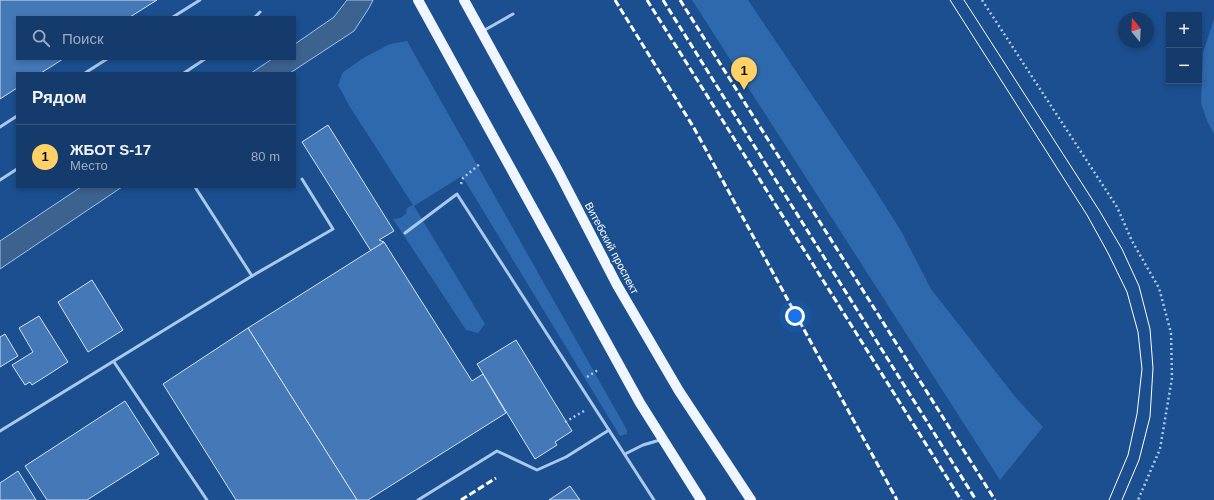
<!DOCTYPE html>
<html lang="ru">
<meta charset="utf-8">
<style>
:root{--surface:#143b6b;--page:#1d4271;--text:#f1f3f6;--muted:#9dadc1;--line:#33557e;--accent:#ffd166}
body{margin:0;font-family:Helvetica,sans-serif;background:var(--page);color:var(--text)}
.controls{position:absolute;right:12px;top:12px;display:grid;overflow:hidden;border-radius:0px;box-shadow:0 2px 6px #0003}
.controls button{width:36px;height:36px;display:grid;place-items:center;padding:0;border:0;border-bottom:1px solid var(--line);background:var(--surface);color:var(--text);font:20px sans-serif}
.compass{position:absolute;left:1118px;top:12px;width:36px;height:36px;border-radius:50%;background:var(--surface);box-shadow:0 2px 6px #0003;rotate:342deg}
.you{position:absolute;left:795px;top:316px;width:14px;height:14px;margin:-10px;border:3px solid #fff;border-radius:50%;background:#1a73e8;box-shadow:0 0 0 6px #1a73e833}
.badge{display:grid;place-items:center;width:26px;height:26px;border-radius:50%;background:var(--accent);color:#111;font-size:13px;font-weight:700}
.pin{position:absolute;translate:-50% -33px;filter:drop-shadow(0 1px 2px #0008)}
.pin::after{content:'';position:absolute;top:21px;width:14px;height:12px;background:inherit;clip-path:polygon(0 0,100% 0,50% 100%)}
.list{margin:0;padding:0;list-style:none}
h2{display:flex;justify-content:space-between;align-items:center;height:52px;margin:0;padding:0 16px;font-size:17px}
h2 small{font-size:13px;font-weight:400;color:var(--muted)}
.list li{display:grid;grid-template-columns:26px 1fr auto;gap:12px;align-items:center;box-sizing:border-box;height:64px;padding:0 16px;border-top:1px solid var(--line)}
.list b{display:block;font-size:15px;white-space:nowrap}
.list p{margin:0;font-size:13px;white-space:nowrap;color:var(--muted)}
.list em{font-size:13px;font-style:normal;color:var(--muted)}
.icon{flex:none;width:22px;height:22px;fill:none;stroke:currentColor;stroke-width:2;stroke-linecap:round;stroke-linejoin:round}
.map{position:relative;flex:none;width:1214px;height:500px;overflow:hidden}
.search{position:absolute;background:var(--surface);box-shadow:0 2px 6px #0003;left:16px;top:16px;width:280px;height:44px;display:flex;align-items:center;gap:10px;box-sizing:border-box;padding:0 14px;border-radius:0px;color:var(--muted);font-size:15px}
.panel{position:absolute;background:var(--surface);box-shadow:0 2px 6px #0003;left:16px;top:72px;width:280px;height:116px;border-radius:0px}
.map>svg:first-child{display:block}
.green{fill:#2e69ad}
.water{fill:#3c6290;stroke:#9cc4f0}
.building{fill:#4478b7;stroke:#cfe3fa}
.lines{fill:none;stroke-linecap:round;stroke-linejoin:round}
.path{stroke:#a9c9ee;stroke-width:2.5;stroke-dasharray:2 3;stroke-linecap:butt}
.lane{stroke:#a9c9ee;stroke-width:3}
.primary{stroke:#f0f6ff;stroke-width:10}
.tram{stroke:#fff;stroke-width:1}
.rail{stroke:#fff;stroke-width:3;stroke-dasharray:7 3;stroke-linecap:butt}
.labels{text-anchor:middle;dominant-baseline:central;stroke-width:4;stroke-linejoin:round;paint-order:stroke}
.street-label{font-size:11px;fill:#fff;stroke:#1b4f8f}
</style>
<div class="map">
<svg width="1214" height="500" viewBox="0 0 1214 500">
<rect width="100%" height="100%" fill="#1b4f8f"/>
<g class="green">
<path d="M692 0H748L865 174 901 231 931 289 1017 399 1043 427 1000 480Z"/>
<path d="M1214 19V134L1207 121 1201 103 1203 53Z"/>
<path d="M407 41 627 430V434L620 436 462 176 414 206 485 324 478 333 466 330 393 219 400 218 406 214 407 208 413 205 350 107 338 85 343 72 365 57 390 44Z"/>
</g>
<g class="water">
<path d="M347 0H373L369 8 354 31 290 73H251L272 59H295V44L334 17Z"/>
<path d="M81 187H122L0 269V241Z"/>
</g>
<g class="building">
<path d="M0 0H157L130 17H17V59H63L41 73H17V88L0 99Z"/>
<path d="M328 125 394 231 379 240 384 242 371 251 302 142Z"/>
<path d="M384 242 472 381 483 374 506 413 368 500H357L248 328Z"/>
<path d="M92 280 123 330 88 352 58 302Z"/>
<path d="M39 316 68 362 32 385 30 382 25 385 12 365 33 352 19 328Z"/>
<path d="M248 328 357 500H236L163 384Z"/>
<path d="M5 334 18 356 0 367V337Z"/>
<path d="M516 340 572 431 555 442 557 445 535 459 477 364Z"/>
<path d="M125 401 159 454 87 500H47L25 466Z"/>
<path d="M18 471 36 500H0V483Z"/>
<path d="M570 486 580 500H549Z"/>
</g>
<g class="lines">
<g class="path">
<path d="M982 0 1117 207 1132 241 1159 288 1171 333 1172 378 1160 449 1138 500"/>
<path d="M461 184 463 178 481 163"/>
<path d="M587 377 598 370"/>
<path d="M565 422 584 411"/>
</g>
<g class="lane">
<path d="M173 17 200 0"/>
<path d="M255 17 260 12"/>
<path d="M483 31 513 14"/>
<path d="M85 73 107 59"/>
<path d="M184 73 205 59"/>
<path d="M0 127 17 116"/>
<path d="M0 180 17 169"/>
<path d="M195 187 252 276"/>
<path d="M405 233 457 194 654 500"/>
<path d="M114 362 207 500"/>
<path d="M0 431 252 276 333 229 302 179"/>
<path d="M625 454 643 445 660 440"/>
<path d="M418 500 497 451 537 470 566 457 609 430"/>
</g>
<g class="primary">
<path d="M418 0 640 403 701 500"/>
<path d="M464 0 558 171 617 285 679 391 751 500"/>
</g>
<g class="tram">
<path d="M950 0 1087 215 1108 253 1127 292 1138 332 1142 369 1137 414 1128 455 1109 500"/>
<path d="M964 0 1099 210 1122 249 1139 286 1150 329 1153 368 1150 417 1139 460 1122 500"/>
</g>
<g class="rail">
<path d="M615 0 694 128 897 500"/>
<path d="M647 0 961 500"/>
<path d="M663 0 976 500"/>
<path d="M680 0 995 500"/>
<path d="M461 500 496 478"/>
</g>
</g>
<g class="labels">
<g class="street-label">
<text transform="translate(612 248) rotate(62)">Витебский проспект</text>
</g>
</g>
</svg>
<div class="controls">
<button>+</button>
<button>−</button>
</div>
<svg class="compass" viewBox="-18 -18 36 36"><path d="M0-13l5 13h-10z" fill="#e53935"/><path d="M0 13l5-13h-10z" fill="#9dadc1"/></svg>
<div class="you"></div>
<div class="pin badge" style="left:744px;top:90px">1</div>
<div class="search"><svg class="icon" aria-label="search" viewBox="0 0 24 24"><circle cx="10" cy="10" r="6"/><path d="M15 15l6 6"/></svg>Поиск</div>
<section class="panel">
<h2>Рядом<small></small></h2>
<ul class="list">
<li><span class="badge">1</span><div><b>ЖБОТ S-17</b><p>Место</p></div><em>80 m</em></li>
</ul>
</section>
</div>
